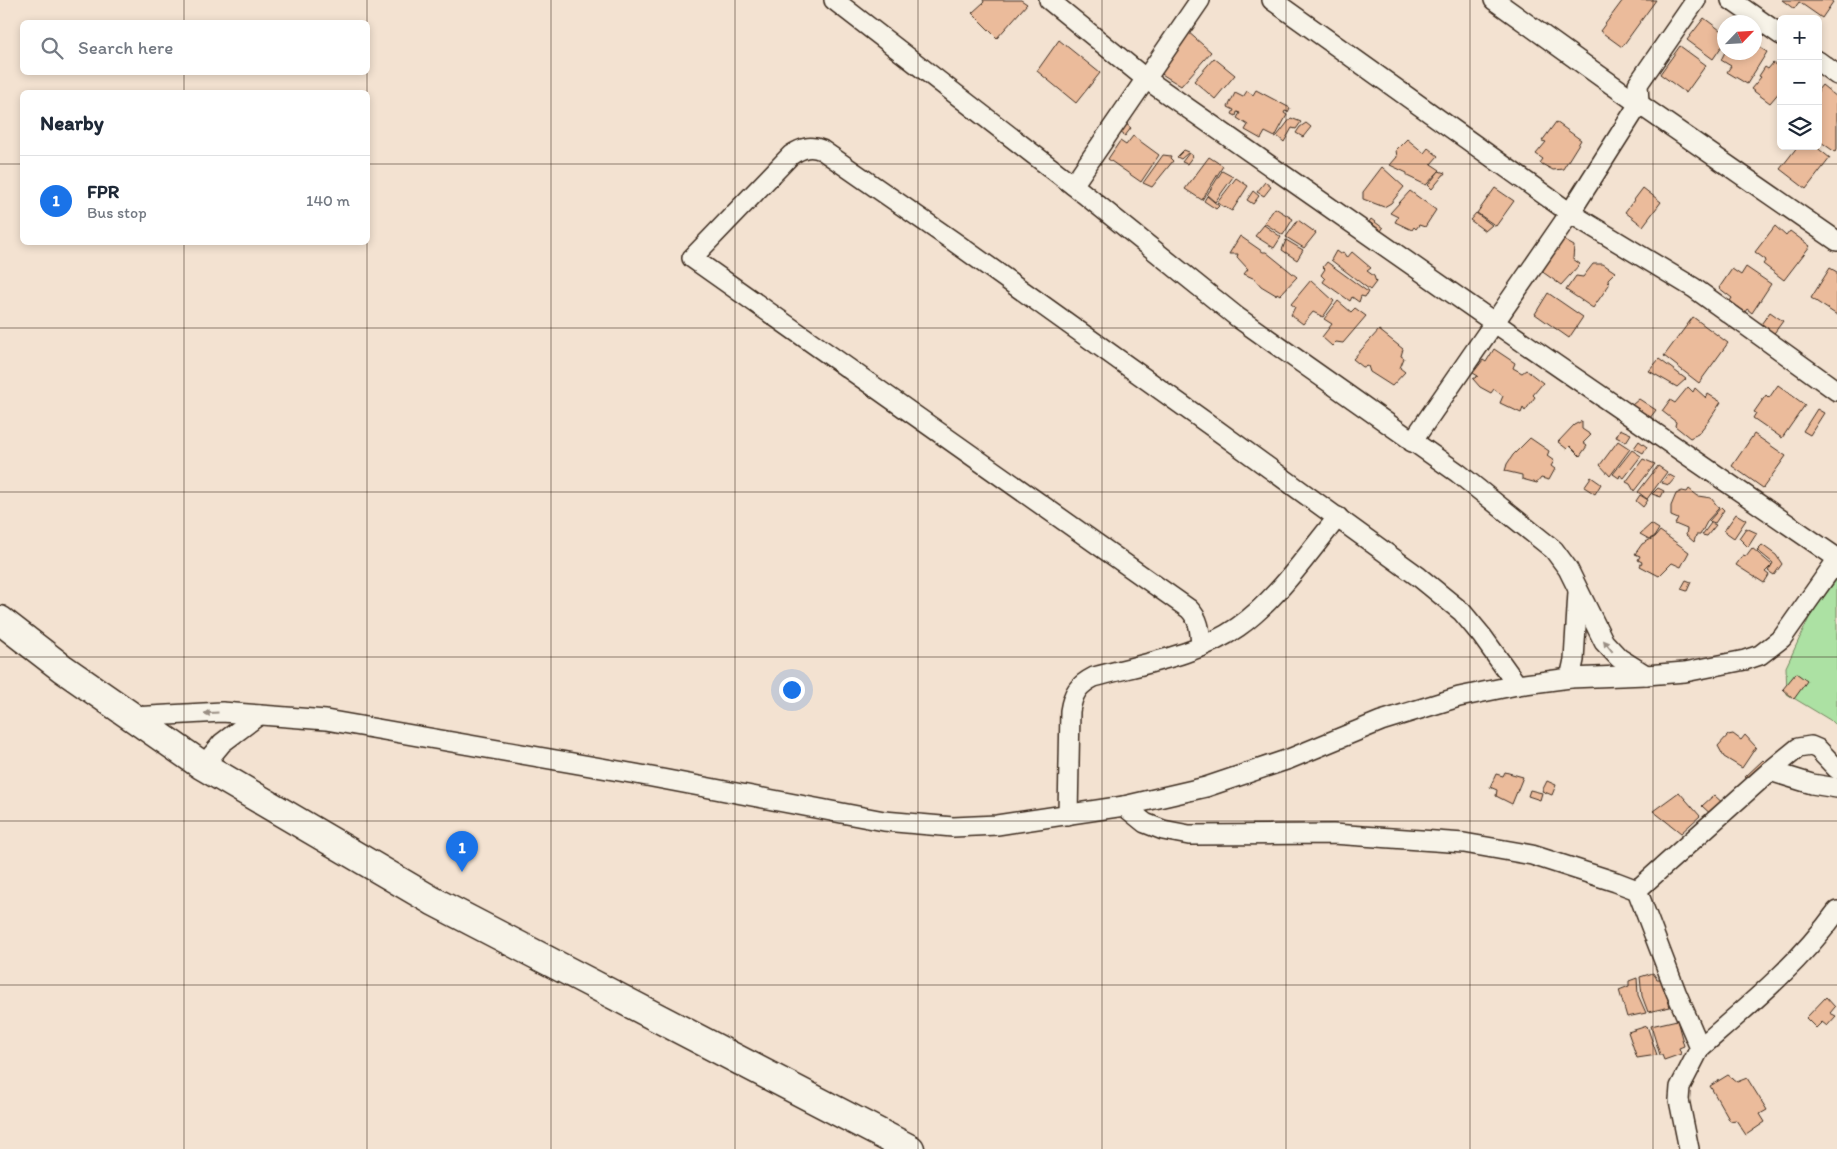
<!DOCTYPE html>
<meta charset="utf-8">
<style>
:root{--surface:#fff;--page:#f2f2f3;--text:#1f2937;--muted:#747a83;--line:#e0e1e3;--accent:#1a73e8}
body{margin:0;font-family:Itim,sans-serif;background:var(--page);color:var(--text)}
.controls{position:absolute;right:15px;top:15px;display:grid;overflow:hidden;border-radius:8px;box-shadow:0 2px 8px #0003}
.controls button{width:45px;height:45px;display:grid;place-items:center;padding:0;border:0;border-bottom:1px solid var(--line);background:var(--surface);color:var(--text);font:25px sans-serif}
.compass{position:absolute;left:1717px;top:15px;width:45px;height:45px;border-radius:50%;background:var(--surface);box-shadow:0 2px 8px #0003;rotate:65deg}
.you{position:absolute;left:791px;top:689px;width:18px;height:18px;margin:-12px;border:4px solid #fff;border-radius:50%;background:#1a73e8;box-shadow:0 0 0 8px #1a73e833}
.badge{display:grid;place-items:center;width:32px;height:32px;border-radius:50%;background:var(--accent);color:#fff;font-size:16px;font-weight:700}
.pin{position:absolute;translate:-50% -41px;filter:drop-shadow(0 1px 2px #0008)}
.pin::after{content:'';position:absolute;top:26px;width:18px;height:15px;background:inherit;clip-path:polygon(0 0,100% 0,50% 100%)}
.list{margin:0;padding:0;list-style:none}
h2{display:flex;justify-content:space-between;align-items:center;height:65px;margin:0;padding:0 20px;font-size:21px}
h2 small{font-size:16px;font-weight:400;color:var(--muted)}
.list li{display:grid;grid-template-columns:32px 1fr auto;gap:15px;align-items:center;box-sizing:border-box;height:90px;padding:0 20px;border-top:1px solid var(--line)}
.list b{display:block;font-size:19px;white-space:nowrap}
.list p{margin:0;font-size:16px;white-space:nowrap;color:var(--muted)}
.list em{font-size:16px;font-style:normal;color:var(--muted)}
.icon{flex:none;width:28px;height:28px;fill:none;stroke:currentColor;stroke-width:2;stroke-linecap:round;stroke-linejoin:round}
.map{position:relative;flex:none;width:1837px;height:1149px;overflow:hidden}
.search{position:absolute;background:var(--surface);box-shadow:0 2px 8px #0003;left:20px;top:20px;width:350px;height:55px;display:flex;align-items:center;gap:12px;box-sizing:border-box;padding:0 18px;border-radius:8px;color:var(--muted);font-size:19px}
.panel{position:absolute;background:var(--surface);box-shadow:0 2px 8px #0003;left:20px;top:90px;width:350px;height:155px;border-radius:8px}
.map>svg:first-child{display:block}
.green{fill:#ace1a3;stroke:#748660}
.building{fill:#ebbb9b;stroke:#3b2a1e}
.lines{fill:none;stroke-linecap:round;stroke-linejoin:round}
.minor-casing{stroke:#3b2a1e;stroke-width:22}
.highway-casing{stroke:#3b2a1e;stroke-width:31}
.minor{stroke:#f7f3e8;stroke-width:19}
.highway{stroke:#f7f3e8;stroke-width:28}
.oneway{fill:#998e83}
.grid{fill:none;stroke:#3b2a1e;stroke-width:1;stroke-opacity:0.55}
</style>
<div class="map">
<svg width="1837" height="1149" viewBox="0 0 1837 1149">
<rect width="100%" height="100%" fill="#f3e2d1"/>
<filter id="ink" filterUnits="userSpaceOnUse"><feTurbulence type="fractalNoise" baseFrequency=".02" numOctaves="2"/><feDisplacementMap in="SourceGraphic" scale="10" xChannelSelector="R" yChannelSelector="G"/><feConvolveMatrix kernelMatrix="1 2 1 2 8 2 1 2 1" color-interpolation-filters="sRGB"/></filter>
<g filter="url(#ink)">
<path class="green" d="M1837 579V727L1830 720 1787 694 1786 667 1810 616Z"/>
<g class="building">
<path d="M983 0H1021L1027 4 997 38 972 13 984 2Z"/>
<path d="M1623 0H1656L1622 47 1600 31Z"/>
<path d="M1782 0H1830L1833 2 1822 18 1799 2 1794 9Z"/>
<path d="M1704 18 1724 33V43L1713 59 1687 40Z"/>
<path d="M1187 31 1211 52 1181 86 1160 73Z"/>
<path d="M1059 40 1100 73 1076 103 1037 71Z"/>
<path d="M1754 44 1767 52 1747 84 1727 72 1731 66 1721 60 1725 52H1754Z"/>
<path d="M1680 46 1706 65 1686 93 1660 74Z"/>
<path d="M1214 58 1235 75 1215 99 1194 81Z"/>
<path d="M1773 63 1781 69V90L1770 103 1751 89 1761 77 1759 76 1765 67 1768 69Z"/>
<path d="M1822 85 1837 97V149L1835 152 1818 140V90Z"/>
<path d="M1256 90 1290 108 1288 112 1285 111 1284 113 1287 115 1275 137 1265 132 1261 139 1245 130 1248 125 1237 118 1240 113 1237 112 1236 116 1232 114 1234 110 1228 107 1235 93 1243 97 1247 91 1253 95Z"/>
<path d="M1291 118 1301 122 1296 129 1292 128 1284 142 1277 136Z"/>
<path d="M1556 122 1581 140 1563 169 1553 170 1540 163 1543 159 1536 154 1546 142 1542 141Z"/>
<path d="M1125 123 1131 128 1125 136 1119 131Z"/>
<path d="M1306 123 1311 127 1303 137 1296 133 1300 127Z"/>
<path d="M1133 136 1159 155 1141 182 1108 159 1120 141 1126 145Z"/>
<path d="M1407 139 1424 153 1428 148 1438 156 1431 164 1440 170 1426 185 1407 176V173L1390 165 1397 157 1396 150Z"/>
<path d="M1798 146H1815L1830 158 1806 189 1780 169Z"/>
<path d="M1184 150 1189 152 1181 159 1177 157Z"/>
<path d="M1189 153 1193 156 1187 164 1182 162Z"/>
<path d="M1163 155 1171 156 1170 158 1173 161 1152 187 1143 183Z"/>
<path d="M1209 157 1223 166 1202 200 1185 189Z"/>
<path d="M1382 167 1404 187 1391 203 1384 207 1363 199V192Z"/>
<path d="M1222 171 1233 177 1215 202 1207 195Z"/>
<path d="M1439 171 1445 173 1432 189 1428 185Z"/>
<path d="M1236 178 1248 186 1232 211 1217 203Z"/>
<path d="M1265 182 1271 187 1264 196 1257 192Z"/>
<path d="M1495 188 1514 201 1496 226 1477 213Z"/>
<path d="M1643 188 1661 202 1643 226 1625 212Z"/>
<path d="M1253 191 1259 196 1253 204 1247 200Z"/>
<path d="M1410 191 1436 210 1425 227 1419 225 1416 229 1414 227 1412 230 1395 222 1398 217 1390 213Z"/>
<path d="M1207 196 1219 206 1216 209 1204 201Z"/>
<path d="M1275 208 1293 219 1283 235 1264 223Z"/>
<path d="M1476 213 1492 225 1485 231 1470 220Z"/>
<path d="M1371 219 1383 228 1381 231 1369 222Z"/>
<path d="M1298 220 1316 233 1304 248 1286 237Z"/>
<path d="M1264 225 1281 237 1274 248 1255 236Z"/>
<path d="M1775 226 1786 236 1790 231 1810 246 1784 280 1763 264 1766 260 1755 252Z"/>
<path d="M1240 236 1263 252H1266L1297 277 1280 295 1277 293 1276 295 1261 286 1255 279 1244 274 1248 269 1237 257 1238 254H1229Z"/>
<path d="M1560 238 1574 246 1573 259 1580 264 1561 285 1537 268Z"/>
<path d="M1286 240 1303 250 1297 260 1282 250Z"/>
<path d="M1336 251 1340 254 1343 252 1347 258 1352 252 1371 268 1367 271 1374 276 1376 282 1370 290 1331 260Z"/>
<path d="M1327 262 1368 292 1365 297 1361 296 1359 302 1352 297 1350 301 1323 282 1325 279 1321 275 1325 269 1323 267Z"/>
<path d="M1593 264H1603L1615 272 1608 279 1609 285 1593 308 1566 290 1576 276 1583 277Z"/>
<path d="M1746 267 1771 284 1752 313 1747 309 1745 312 1730 301 1732 298 1719 288 1732 269 1741 275Z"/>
<path d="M1830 268 1837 272V315L1811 298Z"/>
<path d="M1311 280 1334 301 1323 317 1313 312 1303 324 1291 315 1295 307 1291 304Z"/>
<path d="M1548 293 1583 317 1569 338 1535 314Z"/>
<path d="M1338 301 1351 312 1355 308 1366 316 1343 343 1336 342 1332 346 1322 337 1332 324 1324 319Z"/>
<path d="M1770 312 1783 321 1772 336 1759 327Z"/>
<path d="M1693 317 1728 343 1699 383 1664 356Z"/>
<path d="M1379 330 1403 349 1401 356 1404 358 1400 368 1405 372 1392 386 1370 372 1368 366 1363 367 1353 359Z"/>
<path d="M1494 349 1515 363 1513 368 1522 373 1526 370 1543 383 1533 395 1535 397 1525 411 1523 408 1521 413 1500 403 1503 396 1494 389 1491 393 1480 387 1473 379 1478 376 1473 373 1483 360 1486 362Z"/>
<path d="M1659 359 1686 379 1677 387 1649 371Z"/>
<path d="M1778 385 1805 405 1782 438 1753 418 1756 413 1754 412 1766 395 1769 398Z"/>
<path d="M1688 387 1693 392 1695 388 1706 398 1708 394 1721 402 1710 419 1698 434 1690 438 1675 426 1676 422 1662 411 1670 400 1675 403Z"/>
<path d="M1639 399 1656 410 1650 418 1632 405Z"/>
<path d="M1817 409 1824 413 1810 435 1803 431Z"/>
<path d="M1582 421V429L1591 435 1583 443 1587 446 1580 456 1570 446 1567 449 1558 442 1574 425Z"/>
<path d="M1620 429 1631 434 1626 442 1616 437Z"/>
<path d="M1754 434 1786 456 1763 488 1732 466Z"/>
<path d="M1530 438 1549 451 1547 456 1554 461 1551 466 1555 469 1549 480 1541 478 1537 483 1522 479V475L1505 471 1507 464 1513 455Z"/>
<path d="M1618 441 1630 449 1610 476 1600 465Z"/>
<path d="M1639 441 1647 447 1643 453 1634 448Z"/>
<path d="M1632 450 1641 456 1624 478 1620 475 1619 478 1613 474Z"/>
<path d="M1643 459 1655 464 1634 491 1630 484 1626 482Z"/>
<path d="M1658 466 1667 472 1647 499 1638 492Z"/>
<path d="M1668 474 1675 478 1669 485 1662 483Z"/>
<path d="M1591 477 1601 484 1595 494 1584 487Z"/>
<path d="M1658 488 1664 491 1661 497 1652 494Z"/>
<path d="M1689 489 1698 496 1711 498 1719 508 1708 520 1700 535H1696L1694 542 1686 535 1687 529 1675 524 1678 519 1671 516V506L1676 494 1682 491 1687 492Z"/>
<path d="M1640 495 1648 500 1643 507 1636 501Z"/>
<path d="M1721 507 1724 510 1715 523 1709 521Z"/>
<path d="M1736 514 1746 520 1734 538 1724 531Z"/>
<path d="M1711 523 1716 525 1707 536 1702 535Z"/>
<path d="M1651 524 1659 529 1654 537 1649 539 1640 534Z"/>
<path d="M1746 528 1757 533 1748 547 1739 538Z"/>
<path d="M1660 531 1689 552 1681 567 1672 563 1659 576 1640 566 1642 562 1638 560 1640 556 1635 554 1642 544 1655 537Z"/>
<path d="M1762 545 1776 555 1782 564 1774 575 1768 571 1773 563 1757 550Z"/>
<path d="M1752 548 1772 565 1765 572 1769 575 1764 583 1736 565 1743 555 1746 556Z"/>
<path d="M1686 580 1691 582 1687 591 1681 589Z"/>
<path d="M1796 673 1807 681 1794 699 1783 689Z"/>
<path d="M1733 734 1741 740 1745 735 1756 747 1742 768 1724 757 1718 746 1728 735Z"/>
<path d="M1763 760 1769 766 1753 782 1745 777Z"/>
<path d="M1505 772 1523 777 1512 804 1496 796 1497 790 1490 787 1496 774 1503 776Z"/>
<path d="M1547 781 1556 785 1552 795 1542 791Z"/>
<path d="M1530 790 1542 793 1540 800 1528 796Z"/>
<path d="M1679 792 1700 816 1681 833 1653 811Z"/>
<path d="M1714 795 1726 806 1714 817 1702 806Z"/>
<path d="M1653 973 1657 979H1662L1670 1007 1648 1012 1642 996 1640 977Z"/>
<path d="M1637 978 1638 995 1646 1013 1627 1017 1619 990 1629 986V981Z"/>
<path d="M1826 997 1835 1007 1830 1013 1836 1016 1827 1026 1822 1022 1816 1028 1806 1018Z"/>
<path d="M1677 1020 1684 1046 1679 1048 1681 1054 1664 1060 1662 1055H1660L1651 1026Z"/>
<path d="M1647 1026 1657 1055 1637 1058 1628 1032Z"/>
<path d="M1728 1075 1737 1082 1747 1078 1767 1110 1760 1114 1765 1122 1746 1135 1736 1120 1730 1121 1710 1086Z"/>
</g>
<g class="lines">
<g class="minor-casing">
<g id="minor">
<path d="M834 0 1073 185 1237 317 1458 473 1554 550 1568 569 1604 642 1619 658 1646 675"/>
<path d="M1049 0 1146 79 1495 323 1837 558"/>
<path d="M1272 0 1570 213 1694 288 1837 391"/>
<path d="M1494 0 1639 104 1837 241"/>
<path d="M1731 0 1781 35"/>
<path d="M1818 61 1837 75"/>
<path d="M1073 185 1200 0"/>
<path d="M1412 442 1570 213 1639 104 1638 84 1696 0"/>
<path d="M1201 647C1200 631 1200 620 1189 609L692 258 791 155C802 148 810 145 822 150L953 241 1214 428 1419 577 1462 612 1482 636 1517 685"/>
<path d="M1570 678 1574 660 1578 592"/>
<path d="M132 717 222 712 326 720 636 774 884 821 953 827 997 825 1124 806 1206 787 1289 759 1381 721 1459 697 1517 685 1570 678 1646 675 1685 672 1745 660 1760 655 1782 638 1837 560"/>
<path d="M203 766 222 743 259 715"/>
<path d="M1770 771 1812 784 1837 788"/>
<path d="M1124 806 1145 823 1163 830 1189 835 1333 834 1464 843 1532 855 1616 882 1637 890 1676 992 1700 1048 1680 1087 1679 1100 1689 1149"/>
<path d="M1068 815 1070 711C1073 693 1078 685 1094 677 1141 664 1197 656 1238 627 1277 600 1307 554 1338 517"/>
<path d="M1637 890 1770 771 1798 748 1811 746 1818 749 1837 769"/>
<path d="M1700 1048C1749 1005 1799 964 1837 911"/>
</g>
</g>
<g class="highway-casing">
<path id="highway" d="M0 620 62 668 203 766 433 901 910 1149"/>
</g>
<use href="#minor" class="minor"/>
<use href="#highway" class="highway"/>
</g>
<defs><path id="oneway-solid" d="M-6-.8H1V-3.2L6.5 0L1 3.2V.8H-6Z" transform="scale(1.25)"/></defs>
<g class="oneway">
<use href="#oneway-solid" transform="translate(1608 646) rotate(-128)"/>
<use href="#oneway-solid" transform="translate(211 713) rotate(177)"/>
</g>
</g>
<path class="grid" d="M184 0V22M367 0V22M551 0V1149M735 0V1149M918 0V1149M1102 0V1149M1286 0V1149M1470 0V1149M1653 0V1149M184 72V92M367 72V92M0 164H22M368 164H1837M184 242V1149M367 242V1149M0 328H1837M0 492H1837M0 657H1837M0 821H1837M0 985H1837"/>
</svg>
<div class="controls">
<button>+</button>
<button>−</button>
<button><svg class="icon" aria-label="layers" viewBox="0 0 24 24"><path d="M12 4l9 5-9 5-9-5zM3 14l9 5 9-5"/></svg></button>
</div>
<svg class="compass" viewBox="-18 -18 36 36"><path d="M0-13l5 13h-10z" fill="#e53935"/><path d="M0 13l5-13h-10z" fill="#747a83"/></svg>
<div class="you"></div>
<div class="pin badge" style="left:462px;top:872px">1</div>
<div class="search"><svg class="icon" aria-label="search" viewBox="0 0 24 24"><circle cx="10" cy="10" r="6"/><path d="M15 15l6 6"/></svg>Search here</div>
<section class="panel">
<h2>Nearby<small></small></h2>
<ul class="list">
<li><span class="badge">1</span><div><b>FPR</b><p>Bus stop</p></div><em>140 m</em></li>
</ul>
</section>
</div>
